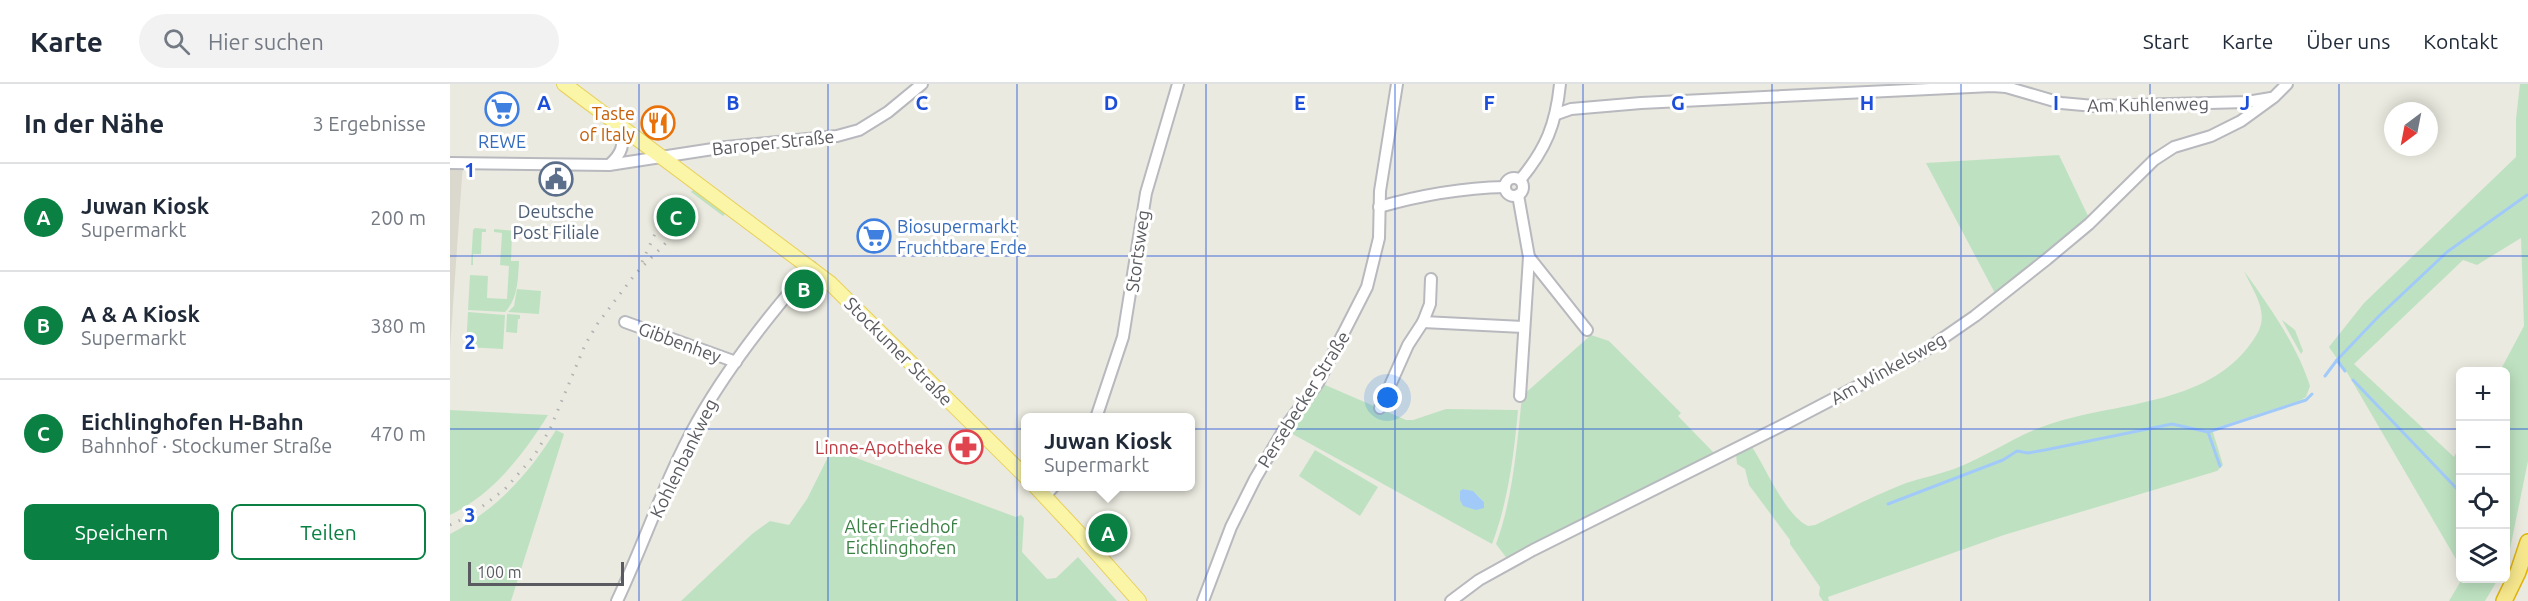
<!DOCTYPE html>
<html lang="de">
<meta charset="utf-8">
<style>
:root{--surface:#fff;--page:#f2f2f3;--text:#1f2937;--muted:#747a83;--line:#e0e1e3;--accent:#0b8043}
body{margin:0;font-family:Ubuntu,sans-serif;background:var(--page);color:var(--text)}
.controls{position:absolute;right:18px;bottom:18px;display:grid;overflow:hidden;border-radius:9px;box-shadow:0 3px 15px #0003}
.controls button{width:54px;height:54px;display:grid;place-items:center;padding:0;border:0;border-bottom:2px solid var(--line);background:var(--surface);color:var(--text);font:30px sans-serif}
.compass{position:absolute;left:1934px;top:18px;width:54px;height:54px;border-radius:50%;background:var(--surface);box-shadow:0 3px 15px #0003;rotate:212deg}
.scale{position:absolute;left:18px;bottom:15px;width:156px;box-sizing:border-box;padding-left:6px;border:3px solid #595b60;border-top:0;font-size:16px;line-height:21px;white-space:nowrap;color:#595b60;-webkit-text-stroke:4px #fff;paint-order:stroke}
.you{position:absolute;left:938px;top:314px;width:21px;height:21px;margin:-15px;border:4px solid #fff;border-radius:50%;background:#1a73e8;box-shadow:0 0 0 9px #1a73e833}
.badge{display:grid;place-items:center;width:39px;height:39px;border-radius:50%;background:var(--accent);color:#fff;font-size:20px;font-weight:700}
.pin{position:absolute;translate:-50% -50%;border:3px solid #fff;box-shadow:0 2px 6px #0006}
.popup{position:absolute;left:571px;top:329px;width:174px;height:78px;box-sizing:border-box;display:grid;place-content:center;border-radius:9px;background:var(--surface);filter:drop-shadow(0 2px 4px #0005);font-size:20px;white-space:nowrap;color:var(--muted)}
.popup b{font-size:22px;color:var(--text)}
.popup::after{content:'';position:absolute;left:50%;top:100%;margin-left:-12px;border:12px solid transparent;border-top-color:var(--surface)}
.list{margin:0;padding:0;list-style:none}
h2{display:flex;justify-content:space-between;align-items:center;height:78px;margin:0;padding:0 24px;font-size:26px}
h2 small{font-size:20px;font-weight:400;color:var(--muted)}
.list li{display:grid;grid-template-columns:39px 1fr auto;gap:18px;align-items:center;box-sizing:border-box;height:108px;padding:0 24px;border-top:2px solid var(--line)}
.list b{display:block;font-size:22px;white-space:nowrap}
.list p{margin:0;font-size:20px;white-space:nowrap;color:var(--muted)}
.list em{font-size:20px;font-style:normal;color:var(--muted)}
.actions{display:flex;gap:12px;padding:18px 24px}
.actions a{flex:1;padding:14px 0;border:2px solid var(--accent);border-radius:9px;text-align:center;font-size:21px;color:var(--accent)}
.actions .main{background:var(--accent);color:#fff}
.icon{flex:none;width:33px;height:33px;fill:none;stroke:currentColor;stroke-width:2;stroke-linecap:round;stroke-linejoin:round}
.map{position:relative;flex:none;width:2078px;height:517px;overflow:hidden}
header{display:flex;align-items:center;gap:36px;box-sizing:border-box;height:84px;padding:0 30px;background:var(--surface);border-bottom:2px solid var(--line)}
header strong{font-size:28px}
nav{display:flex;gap:33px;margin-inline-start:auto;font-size:21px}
.search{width:420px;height:54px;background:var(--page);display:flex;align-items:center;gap:15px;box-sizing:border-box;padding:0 21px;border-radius:33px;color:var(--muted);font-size:22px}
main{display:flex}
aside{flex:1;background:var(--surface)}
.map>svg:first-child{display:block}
.education{fill:#dbd9ce}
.green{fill:#bee2c1;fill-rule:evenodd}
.water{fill:#a2caf9}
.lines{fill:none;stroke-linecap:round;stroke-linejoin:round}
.stream{stroke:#a2caf9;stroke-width:3}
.minor-casing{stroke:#b8b9be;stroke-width:14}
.major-casing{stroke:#e8d05c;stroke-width:16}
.highway-casing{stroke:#deb30d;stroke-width:18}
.minor{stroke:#fff;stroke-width:10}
.major{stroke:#faf5a7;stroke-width:14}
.highway{stroke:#f6e68c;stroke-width:15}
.rail{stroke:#b1b2b2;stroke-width:3;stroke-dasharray:1.5 8;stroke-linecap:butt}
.grid{fill:none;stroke:#1d4ed8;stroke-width:1.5;stroke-opacity:0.55}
.labels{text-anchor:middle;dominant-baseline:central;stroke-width:6;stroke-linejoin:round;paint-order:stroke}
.street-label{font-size:18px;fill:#595b60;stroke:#fff}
.food-label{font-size:18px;fill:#c56008;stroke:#fff;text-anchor:end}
.shop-label{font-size:18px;fill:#366cbe;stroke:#fff}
.service-label{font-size:18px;fill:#4e5e75;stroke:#fff}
.health-label{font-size:18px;fill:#be3a42;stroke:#fff;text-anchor:end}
.park-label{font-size:18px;fill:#398044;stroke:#fff}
.grid-label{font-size:20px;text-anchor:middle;font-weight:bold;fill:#1d4ed8;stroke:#fff;stroke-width:6;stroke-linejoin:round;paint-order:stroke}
</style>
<header>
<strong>Karte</strong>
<div class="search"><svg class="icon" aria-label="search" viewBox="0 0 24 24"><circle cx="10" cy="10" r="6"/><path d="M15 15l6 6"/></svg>Hier suchen</div>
<nav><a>Start</a><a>Karte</a><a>Über uns</a><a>Kontakt</a></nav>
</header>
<main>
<aside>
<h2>In der Nähe<small>3 Ergebnisse</small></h2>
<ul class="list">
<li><span class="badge">A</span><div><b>Juwan Kiosk</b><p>Supermarkt</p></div><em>200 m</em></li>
<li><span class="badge">B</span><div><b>A &amp; A Kiosk</b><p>Supermarkt</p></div><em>380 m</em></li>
<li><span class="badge">C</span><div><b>Eichlinghofen H-Bahn</b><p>Bahnhof · Stockumer Straße</p></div><em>470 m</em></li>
</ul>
<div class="actions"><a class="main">Speichern</a><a>Teilen</a></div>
</aside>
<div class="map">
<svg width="2078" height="517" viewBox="0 0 2078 517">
<rect width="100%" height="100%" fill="#ebeae0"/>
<path class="education" d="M0 79H13L0 265Z"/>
<g class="green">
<path d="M2070 0H2078V377L2060 465 2056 476V288L2050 287 2074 242 2071 154 2027 181 2013 176 1904 280 2004 373 2010 361V482L1898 290 1879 263 1914 219 2066 73V35Z"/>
<path d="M1609 71 1640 136 1547 213 1476 79Z"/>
<path d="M244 105 276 129 273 132 241 108Z"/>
<path d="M25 144 36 145V148H32L31 170H23V181H21L23 146Z"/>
<path d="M44 145 66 147 70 150H62L61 177H69C68 195 68 215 55 228L18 226 20 191 38 192 37 214 57 215 59 182 50 181 52 149 44 148Z"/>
<path d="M1794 187C1819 222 1847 261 1860 302L1856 313 1849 317 1762 345 1773 381 1767 387 1554 451 1378 513 1379 517H1373L1369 511 1370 503 1340 460V456L1299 401 1295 385 1287 380 1286 370 1297 363H1302C1316 384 1335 431 1358 442L1365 441C1395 427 1425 411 1456 399 1474 393 1492 390 1509 383 1539 371 1568 350 1600 340 1669 317 1765 322 1807 250 1820 228 1803 207 1794 187Z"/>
<path d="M67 205 91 207 89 230 58 228 64 222Z"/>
<path d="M18 228 55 231 53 265 16 263Z"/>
<path d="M57 230 70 231V235H68L67 249 56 248Z"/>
<path d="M1832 236 1845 246 1853 267 1851 270Z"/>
<path d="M1141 251 1159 257 1231 329 1228 332 1266 371 1058 476 1046 460C1063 414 1067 361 1072 312Z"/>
<path d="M873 300 956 336H963L996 325 1068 326C1064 371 1058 418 1042 460L837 347ZM1014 405 1026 410 1034 418 1010 412Z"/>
<path d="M0 326 98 331C73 371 43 410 0 431Z"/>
<path d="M106 346 114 350 61 517H0V450C46 426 79 390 106 346Z"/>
<path d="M382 365 566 433 571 431 574 434 572 468 597 495 606 494 628 473 667 517H231L302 450 320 437 339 441 357 415Z"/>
<path d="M865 366 928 403 910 432 849 392Z"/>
<path d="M2012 495V494L2048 495 2035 517H1999Z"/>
</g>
<path class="water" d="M1013 405 1023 407 1034 418V424L1026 426 1013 422 1010 416V407Z"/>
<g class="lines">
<g class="stream">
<path d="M1887 276 1895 287"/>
<path d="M1875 292 1887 276 1928 233 1997 168 2077 111"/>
<path d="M1903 296 2010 408"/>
<path d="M1758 348 1770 382"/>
<path d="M1438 420 1553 376 1567 367 1578 369 1595 366 1722 340 1758 348 1856 316 1862 310"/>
</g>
<g class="minor-casing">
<g id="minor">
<path d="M1107 30 1121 25 1191 19 1542 2 1556 3 1611 19 1644 22 1797 18 1821 14"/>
<path d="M0 79 159 81 276 63 387 52 409 46 438 28 472 0"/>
<path d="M159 81C173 69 174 61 171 43"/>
<circle cx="1064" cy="103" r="9"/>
<path d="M1070 96C1096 65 1106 40 1110 0"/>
<path d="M1068 111 1079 173 1070 312"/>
<path d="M929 123C971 111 1011 104 1055 103"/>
<path d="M1079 173 1137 246"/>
<path d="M175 238 286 278"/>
<path d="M973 238 1073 243"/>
<path d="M930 324 958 261 973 238 980 220 981 195"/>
<path d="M646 334 673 253 696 109 728 0"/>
<path d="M595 412 604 402"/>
<path d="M167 517C195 458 215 395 247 338 278 283 319 231 361 183"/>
<path d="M753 517 781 443 805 395 836 342 868 299 917 203 929 154 930 107 947 0"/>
<path d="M1001 517 1029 496 1083 466 1339 338 1473 268 1525 232 1597 175 1639 140 1704 76 1724 63 1761 52 1791 37 1824 13 1837 0"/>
</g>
</g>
<g class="major-casing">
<g id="major">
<path d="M114 0 380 199 576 393"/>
<path d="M585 402 628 448 689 517"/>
</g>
</g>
<g class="highway-casing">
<path id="highway" d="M2054 517 2068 488 2078 458"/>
</g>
<use href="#minor" class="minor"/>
<use href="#major" class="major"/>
<use href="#highway" class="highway"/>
<g class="rail">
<path d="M192 178 204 152 224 124"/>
<path d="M0 441 21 431 55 405 84 372 100 345 135 261 148 239 186 189 214 161 236 133"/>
</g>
</g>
<path class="grid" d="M189 0V517M378 0V517M567 0V517M756 0V517M945 0V517M1133 0V517M1322 0V517M1511 0V517M1700 0V517M1889 0V517M0 172H2078M0 345H2010M2056 345H2078"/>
<defs>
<g id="supermarket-ring" transform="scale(1.725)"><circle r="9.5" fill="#fff" stroke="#3f7fe0" stroke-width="1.5"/><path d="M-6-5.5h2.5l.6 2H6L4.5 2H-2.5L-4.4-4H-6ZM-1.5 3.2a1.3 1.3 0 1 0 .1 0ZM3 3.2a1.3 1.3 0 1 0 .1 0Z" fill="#3f7fe0"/></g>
<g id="restaurant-ring" transform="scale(1.725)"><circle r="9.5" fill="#fff" stroke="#e8710a" stroke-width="1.5"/><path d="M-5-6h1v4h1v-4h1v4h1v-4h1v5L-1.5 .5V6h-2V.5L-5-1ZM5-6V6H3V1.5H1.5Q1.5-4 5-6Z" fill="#e8710a"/></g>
<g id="civic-ring" transform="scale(1.725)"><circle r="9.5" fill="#fff" stroke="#5c6f8a" stroke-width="1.5"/><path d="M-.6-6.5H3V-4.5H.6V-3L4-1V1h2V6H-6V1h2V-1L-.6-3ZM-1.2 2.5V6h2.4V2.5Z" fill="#5c6f8a"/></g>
<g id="pharmacy-ring" transform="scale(1.725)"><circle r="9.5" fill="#fff" stroke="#e0444e" stroke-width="1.5"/><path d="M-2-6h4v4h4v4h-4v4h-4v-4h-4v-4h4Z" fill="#e0444e"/></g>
</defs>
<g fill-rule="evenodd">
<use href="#supermarket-ring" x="52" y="25"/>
<use href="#restaurant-ring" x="208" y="39"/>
<use href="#civic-ring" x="106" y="95"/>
<use href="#supermarket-ring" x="424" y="152"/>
<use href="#pharmacy-ring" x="516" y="363"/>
</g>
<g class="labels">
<g class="street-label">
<text transform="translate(1698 20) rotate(-1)">Am Kuhlenweg</text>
<text transform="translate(323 58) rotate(-6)">Baroper Straße</text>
<text transform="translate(687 167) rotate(-82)">Stortsweg</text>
<text transform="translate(230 258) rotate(20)">Gibbenhey</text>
<text transform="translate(449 267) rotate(45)">Stockumer Straße</text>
<text transform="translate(1438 284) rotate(-29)">Am Winkelsweg</text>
<text transform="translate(853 315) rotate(-58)">Persebecker Straße</text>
<text transform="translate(233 374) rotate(-64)">Kohlenbankweg</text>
</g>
<g class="food-label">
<text x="185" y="29">Taste<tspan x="185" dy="21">of Italy</tspan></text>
</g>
<g class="shop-label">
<text x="52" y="57">REWE</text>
<text x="447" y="142" text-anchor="start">Biosupermarkt<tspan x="447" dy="21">Fruchtbare Erde</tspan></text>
</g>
<g class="service-label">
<text x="106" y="127">Deutsche<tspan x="106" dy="21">Post Filiale</tspan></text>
</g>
<g class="health-label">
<text x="493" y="363">Linne-Apotheke</text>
</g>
<g class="park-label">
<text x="451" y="442">Alter Friedhof<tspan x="451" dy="21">Eichlinghofen</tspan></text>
</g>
</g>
<g class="grid-label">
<text x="94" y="26">A</text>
<text x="283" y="26">B</text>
<text x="472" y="26">C</text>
<text x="661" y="26">D</text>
<text x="850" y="26">E</text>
<text x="1039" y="26">F</text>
<text x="1228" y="26">G</text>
<text x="1417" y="26">H</text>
<text x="1606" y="26">I</text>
<text x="1795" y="26">J</text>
<text x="20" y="93">1</text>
<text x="20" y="265">2</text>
<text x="20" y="438">3</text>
</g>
</svg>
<div class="controls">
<button>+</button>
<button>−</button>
<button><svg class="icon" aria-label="locate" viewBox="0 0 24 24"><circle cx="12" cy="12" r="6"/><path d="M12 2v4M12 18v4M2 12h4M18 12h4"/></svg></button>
<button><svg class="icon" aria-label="layers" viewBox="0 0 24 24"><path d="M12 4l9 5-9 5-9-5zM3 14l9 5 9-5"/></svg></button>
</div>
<svg class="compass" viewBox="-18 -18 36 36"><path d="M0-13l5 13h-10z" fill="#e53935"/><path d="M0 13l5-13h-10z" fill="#747a83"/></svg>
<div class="scale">100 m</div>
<div class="you"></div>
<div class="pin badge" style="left:658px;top:449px">A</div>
<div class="popup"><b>Juwan Kiosk</b>Supermarkt</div>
<div class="pin badge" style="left:354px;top:205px">B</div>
<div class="pin badge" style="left:226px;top:133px">C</div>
</div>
</main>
